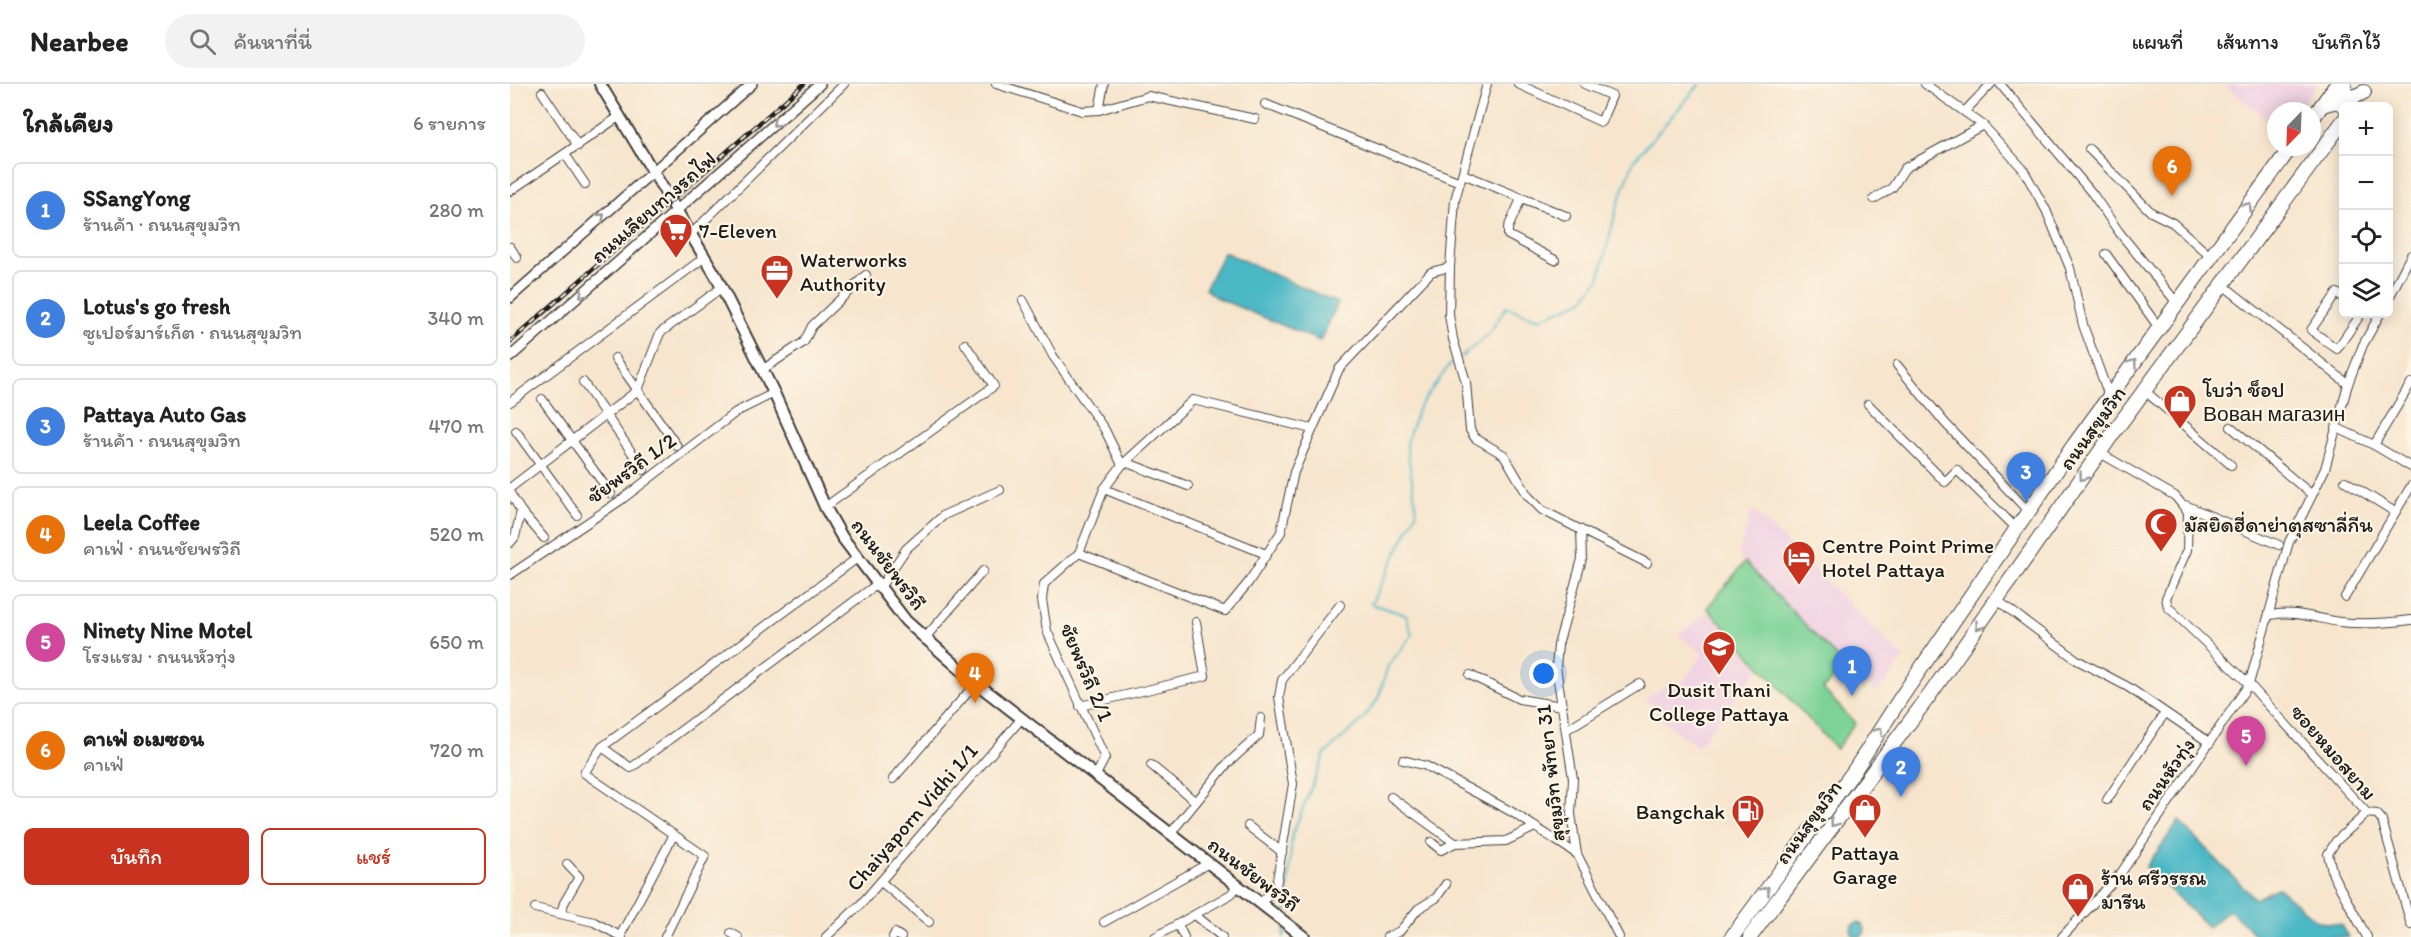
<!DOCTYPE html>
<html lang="th">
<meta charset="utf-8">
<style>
:root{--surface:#fff;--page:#f2f2f2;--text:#222;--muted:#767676;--line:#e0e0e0;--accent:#c8321e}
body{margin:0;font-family:Itim,"Playpen Sans Thai",sans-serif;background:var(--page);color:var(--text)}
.controls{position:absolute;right:18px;top:18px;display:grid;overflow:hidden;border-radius:9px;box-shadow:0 3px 15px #0003}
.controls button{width:54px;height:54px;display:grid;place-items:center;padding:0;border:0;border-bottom:2px solid var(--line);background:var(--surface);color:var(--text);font:30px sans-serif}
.compass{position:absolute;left:1757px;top:18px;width:54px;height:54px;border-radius:50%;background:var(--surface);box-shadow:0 3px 15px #0003;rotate:203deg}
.you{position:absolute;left:1034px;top:590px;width:21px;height:21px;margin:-15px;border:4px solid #fff;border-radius:50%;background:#1a73e8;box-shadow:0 0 0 9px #1a73e833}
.badge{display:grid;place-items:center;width:39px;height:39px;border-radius:50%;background:var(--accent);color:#fff;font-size:20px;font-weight:700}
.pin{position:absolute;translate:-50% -50px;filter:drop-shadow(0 2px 3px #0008)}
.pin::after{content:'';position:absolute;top:32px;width:21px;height:18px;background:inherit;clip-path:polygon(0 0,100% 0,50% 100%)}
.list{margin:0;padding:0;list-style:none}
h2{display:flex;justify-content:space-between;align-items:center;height:78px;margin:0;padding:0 24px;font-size:26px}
h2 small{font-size:20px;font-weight:400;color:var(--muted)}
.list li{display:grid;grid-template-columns:39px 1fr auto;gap:18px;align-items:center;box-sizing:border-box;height:96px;margin:0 12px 12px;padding:0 12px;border:2px solid var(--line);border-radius:9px}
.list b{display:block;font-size:22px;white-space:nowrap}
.list p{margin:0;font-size:20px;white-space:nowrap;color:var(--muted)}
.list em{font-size:20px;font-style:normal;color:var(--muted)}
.actions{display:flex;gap:12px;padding:18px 24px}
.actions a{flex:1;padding:14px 0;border:2px solid var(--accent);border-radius:9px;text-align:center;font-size:21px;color:var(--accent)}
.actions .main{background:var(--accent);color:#fff}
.icon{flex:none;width:33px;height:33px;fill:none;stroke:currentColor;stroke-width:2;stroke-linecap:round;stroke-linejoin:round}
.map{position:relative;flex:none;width:1901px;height:853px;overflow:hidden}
header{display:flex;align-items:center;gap:36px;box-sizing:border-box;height:84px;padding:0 30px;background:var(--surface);border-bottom:2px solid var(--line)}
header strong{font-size:28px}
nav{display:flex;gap:33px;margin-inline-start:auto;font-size:21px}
.search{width:420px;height:54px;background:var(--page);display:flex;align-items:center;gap:15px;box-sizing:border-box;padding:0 21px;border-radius:33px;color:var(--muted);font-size:22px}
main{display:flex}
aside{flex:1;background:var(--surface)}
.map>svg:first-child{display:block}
.built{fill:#f1d0e3}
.green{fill:#7dd397;stroke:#4c785a;stroke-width:1.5}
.water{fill:#4bb8c6;stroke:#346a71;stroke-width:1.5}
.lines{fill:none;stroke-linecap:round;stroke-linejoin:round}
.stream{stroke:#4bb8c6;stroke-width:2}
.minor-casing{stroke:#3d3a37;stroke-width:10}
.tertiary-casing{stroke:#3d3a37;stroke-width:12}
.secondary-casing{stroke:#3d3a37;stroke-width:14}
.trunk-casing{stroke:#3d3a37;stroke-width:16}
.minor{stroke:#fff;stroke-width:8}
.tertiary{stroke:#fff;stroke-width:9}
.secondary{stroke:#fff;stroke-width:10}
.trunk{stroke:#fff;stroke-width:14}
.rail-casing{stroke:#1c1c1c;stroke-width:4.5}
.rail{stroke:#fcf5e5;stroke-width:2;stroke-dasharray:7;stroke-linecap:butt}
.oneway{stroke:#999}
.labels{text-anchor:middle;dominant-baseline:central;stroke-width:4.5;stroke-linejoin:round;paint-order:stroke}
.street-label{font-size:21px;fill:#1c1c1c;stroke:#fcf5e5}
.poi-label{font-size:21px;fill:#1c1c1c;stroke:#fcf5e5;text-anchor:start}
</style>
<header>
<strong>Nearbee</strong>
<div class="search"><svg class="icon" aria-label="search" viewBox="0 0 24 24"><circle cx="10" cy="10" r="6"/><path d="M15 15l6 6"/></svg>ค้นหาที่นี่</div>
<nav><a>แผนที่</a><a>เส้นทาง</a><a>บันทึกไว้</a></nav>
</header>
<main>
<aside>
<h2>ใกล้เคียง<small>6 รายการ</small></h2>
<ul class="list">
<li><span class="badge" style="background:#3f7fe0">1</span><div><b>SSangYong</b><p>ร้านค้า · ถนนสุขุมวิท</p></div><em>280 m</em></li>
<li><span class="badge" style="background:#3f7fe0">2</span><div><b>Lotus's go fresh</b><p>ซูเปอร์มาร์เก็ต · ถนนสุขุมวิท</p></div><em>340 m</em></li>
<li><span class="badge" style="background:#3f7fe0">3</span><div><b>Pattaya Auto Gas</b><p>ร้านค้า · ถนนสุขุมวิท</p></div><em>470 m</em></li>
<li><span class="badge" style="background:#e8710a">4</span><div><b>Leela Coffee</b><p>คาเฟ่ · ถนนชัยพรวิถี</p></div><em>520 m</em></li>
<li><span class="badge" style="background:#d1479c">5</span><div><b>Ninety Nine Motel</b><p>โรงแรม · ถนนหัวทุ่ง</p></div><em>650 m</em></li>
<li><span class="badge" style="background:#e8710a">6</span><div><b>คาเฟ่ อเมซอน</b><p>คาเฟ่</p></div><em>720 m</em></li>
</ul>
<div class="actions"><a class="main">บันทึก</a><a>แชร์</a></div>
</aside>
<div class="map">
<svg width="1901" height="853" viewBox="0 0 1901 853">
<rect width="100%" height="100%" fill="#fcf5e5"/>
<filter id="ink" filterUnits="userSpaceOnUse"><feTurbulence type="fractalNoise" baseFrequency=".0167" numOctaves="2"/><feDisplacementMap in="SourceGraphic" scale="12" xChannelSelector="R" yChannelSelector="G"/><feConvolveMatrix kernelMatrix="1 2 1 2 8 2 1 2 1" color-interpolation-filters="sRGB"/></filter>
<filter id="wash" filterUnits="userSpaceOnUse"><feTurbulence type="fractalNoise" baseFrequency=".008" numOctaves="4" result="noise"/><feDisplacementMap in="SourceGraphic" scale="24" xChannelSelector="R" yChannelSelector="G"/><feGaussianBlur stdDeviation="1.35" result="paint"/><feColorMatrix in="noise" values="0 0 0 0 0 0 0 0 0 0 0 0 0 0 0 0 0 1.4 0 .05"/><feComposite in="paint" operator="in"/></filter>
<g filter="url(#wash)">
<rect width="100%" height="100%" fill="#f7e5cd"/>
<g class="built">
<path d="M1718 0H1808L1786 27H1766V41L1716 3Z"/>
<path d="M1242 425 1394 574 1367 609 1335 582 1228 471Z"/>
<path d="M1199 528 1249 584 1187 663 1153 637 1136 615 1163 597 1170 601 1193 570 1168 551Z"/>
</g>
<path class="green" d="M1235 478 1335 582 1313 605 1345 639 1326 665 1197 524Z"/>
<g class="water">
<path d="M714 168 828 219 810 257 705 213 695 205Z"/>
<path d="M1669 737 1745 815 1768 804 1808 838 1830 840 1838 853H1748L1719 826 1698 843 1636 783Z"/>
<circle cx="1348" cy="846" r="7"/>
</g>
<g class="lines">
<g class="stream">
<path d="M951 273 979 250 996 223 1029 235 1072 217 1089 195 1107 123 1124 76 1190 0"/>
<path d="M776 833 782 751 815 670 852 636 868 615 878 582 902 551 896 531 861 520 907 428 896 359 909 323 938 283 946 276"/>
<path d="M774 853 775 842"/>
</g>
</g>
</g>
<g filter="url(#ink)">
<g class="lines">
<g class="minor-casing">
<g id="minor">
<path d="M486 0 572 27 589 26 638 12 745 35"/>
<path d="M977 0 945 116 940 183 939 231 943 255 956 298 960 346 965 354 994 371 1018 412 1032 426 1071 446 1072 475 1048 561 1046 583 1063 695 1061 730 1067 770 1109 853"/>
<path d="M1008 0 1091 38 1102 12 1074 0"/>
<path d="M1415 0 1473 41 1513 85 1536 126 1560 184 1573 241 1599 312"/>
<path d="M1490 0 1582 109 1609 148 1667 219"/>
<path d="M32 8 68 62"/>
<path d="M755 20 950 98"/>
<path d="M589 26 594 0"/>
<path d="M1456 26 1481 0"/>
<path d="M1579 65 1641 128 1663 139 1701 173"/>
<path d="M55 70 75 100"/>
<path d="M953 90 1056 132"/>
<path d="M0 107 110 32"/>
<path d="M1011 115 998 144V151L1045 176"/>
<path d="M1364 115 1382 104 1395 84 1473 41"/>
<path d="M181 150 334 0"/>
<path d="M0 163 7 174"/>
<path d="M1596 170 1649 244"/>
<path d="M1713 201 1838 300"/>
<path d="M1834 214 1827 209 1801 246 1827 265 1851 230"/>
<path d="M513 216 543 272 595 346 612 381"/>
<path d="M1878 216 1901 171"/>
<path d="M105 274 167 362"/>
<path d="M1387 281 1435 339 1519 428"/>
<path d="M252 286 294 258 302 242 356 191"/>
<path d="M73 298 134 386"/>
<path d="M1635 307 1721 381"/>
<path d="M32 315 101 410"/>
<path d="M0 318 195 173"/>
<path d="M1358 320 1435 398 1447 386 1507 445"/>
<path d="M1721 343 1801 410"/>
<path d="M1827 344 1864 361 1901 383"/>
<path d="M6 347 67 431"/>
<path d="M1864 361 1901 299"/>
<path d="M1590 369 1665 412 1678 428 1677 466 1656 514 1658 523 1739 600 1857 729 1826 757 1818 770 1823 791 1857 853"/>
<path d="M615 378 678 402"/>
<path d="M1835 397 1885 428"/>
<path d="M0 404 128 306 150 249 211 204"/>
<path d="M594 405 756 470"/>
<path d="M0 409 11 427 5 453 0 459"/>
<path d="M1675 421 1769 461"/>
<path d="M315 423 484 302 455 260"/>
<path d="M11 427 34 454"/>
<path d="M1071 446 1137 479"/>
<path d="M569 469 715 527 738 499 771 448 784 388 829 285 921 188 940 183"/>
<path d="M0 491 111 416 226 328 264 309"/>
<path d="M369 505 396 465 434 431 490 406"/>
<path d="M1835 513 1901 402"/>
<path d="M1487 516 1567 576 1618 603 1700 659"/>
<path d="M1761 531C1784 526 1807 535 1830 538 1854 541 1877 539 1901 536"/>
<path d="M414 555 473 487"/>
<path d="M960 591 1009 615 1052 622"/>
<path d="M570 622 695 592 686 538"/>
<path d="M1056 646 1130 600"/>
<path d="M92 663 121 684 366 501"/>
<path d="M893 676 916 682 1002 728 1067 770"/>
<path d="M641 681 686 718"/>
<path d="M586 691 595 674 537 547 532 516 534 500 569 469 594 405 612 381 683 316 802 345"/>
<path d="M383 695 466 599"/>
<path d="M881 713 945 759 996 757 1025 743"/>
<path d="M1597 716 1655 629"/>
<path d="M1857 729 1867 730 1872 736 1901 841"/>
<path d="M738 742 772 768"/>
<path d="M660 750 717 680 749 651 751 634"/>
<path d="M921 758 931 766 945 759"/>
<path d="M371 798 419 838"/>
<path d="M751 819 766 802 783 700 769 613 772 596 830 521"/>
<path d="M25 824 84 838 112 853"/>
<path d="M51 829 54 819 69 793 57 780"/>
<path d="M685 831 712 853"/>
<path d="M594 838 697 780"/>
<path d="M668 841 674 853"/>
<path d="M221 849 228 853"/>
<path d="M110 852 163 752"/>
<path d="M155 853 195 772 74 689 92 663 346 475"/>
<path d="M316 853 351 820 512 634"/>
<path d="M383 853 385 849 391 853"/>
<path d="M645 853 721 810 728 802"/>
<path d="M877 853 890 847 908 825 926 814 936 800"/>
<path d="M1552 853 1611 789 1739 600 1779 458 1815 385 1838 300 1853 261 1870 230"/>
</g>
</g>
<g class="tertiary-casing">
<g id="tertiary">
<path d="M0 214 242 0"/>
<path d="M0 273 310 0"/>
</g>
</g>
<g class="secondary-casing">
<path id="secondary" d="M90 0 206 192 264 309 315 423 332 453 396 537 466 599 794 853"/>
</g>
<g class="trunk-casing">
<g id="trunk">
<path d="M1834 0V8L1842 14 1854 8"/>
<path d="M1812 21 1827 17 1835 22"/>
<path d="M1802 35 1827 0"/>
<path d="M1222 853 1344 687 1390 615 1564 361 1781 63"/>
<path d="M1240 853 1419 612 1606 345 1834 36"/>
</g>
</g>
<use href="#minor" class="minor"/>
<use href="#tertiary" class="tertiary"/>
<use href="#secondary" class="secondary"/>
<use href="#trunk" class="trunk"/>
<g class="rail-casing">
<path id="rail" d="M0 258 294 0"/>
</g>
<use href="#rail" class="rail"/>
</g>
<defs><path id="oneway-chevron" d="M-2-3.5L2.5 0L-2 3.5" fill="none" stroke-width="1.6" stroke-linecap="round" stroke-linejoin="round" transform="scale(1.5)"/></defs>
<g class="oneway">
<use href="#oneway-chevron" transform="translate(266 39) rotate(138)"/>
<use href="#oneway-chevron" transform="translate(1738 122) rotate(-54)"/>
<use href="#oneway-chevron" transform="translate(91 133) rotate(-41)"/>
<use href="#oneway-chevron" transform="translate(73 210) rotate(139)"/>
<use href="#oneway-chevron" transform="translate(1623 279) rotate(-54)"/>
<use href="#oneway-chevron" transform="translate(1573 393) rotate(126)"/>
<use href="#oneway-chevron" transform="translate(1469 542) rotate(125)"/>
<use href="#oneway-chevron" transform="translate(1369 647) rotate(-58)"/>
<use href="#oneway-chevron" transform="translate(1324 739) rotate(126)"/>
<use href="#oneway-chevron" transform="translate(1256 806) rotate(-54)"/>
</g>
</g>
<defs>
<g id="supermarket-pin" transform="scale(1.725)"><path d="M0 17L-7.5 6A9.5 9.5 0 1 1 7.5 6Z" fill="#c8321e" stroke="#fcf5e5"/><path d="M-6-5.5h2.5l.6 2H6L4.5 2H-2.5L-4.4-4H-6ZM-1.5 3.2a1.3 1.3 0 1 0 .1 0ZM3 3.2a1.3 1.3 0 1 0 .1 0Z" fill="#fff"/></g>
<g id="office-pin" transform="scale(1.725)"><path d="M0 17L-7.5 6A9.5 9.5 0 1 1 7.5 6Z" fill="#c8321e" stroke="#fcf5e5"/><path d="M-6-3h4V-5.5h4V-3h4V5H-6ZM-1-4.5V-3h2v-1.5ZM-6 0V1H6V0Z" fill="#fff"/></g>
<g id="shop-pin" transform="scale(1.725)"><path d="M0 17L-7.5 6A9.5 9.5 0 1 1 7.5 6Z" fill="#c8321e" stroke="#fcf5e5"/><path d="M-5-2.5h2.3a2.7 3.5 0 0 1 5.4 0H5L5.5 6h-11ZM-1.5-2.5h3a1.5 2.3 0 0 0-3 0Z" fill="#fff"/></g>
<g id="mosque-pin" transform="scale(1.725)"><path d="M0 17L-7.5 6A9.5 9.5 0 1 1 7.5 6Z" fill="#c8321e" stroke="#fcf5e5"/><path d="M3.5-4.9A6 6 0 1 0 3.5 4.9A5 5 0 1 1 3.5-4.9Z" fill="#fff"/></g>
<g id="hotel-pin" transform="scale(1.725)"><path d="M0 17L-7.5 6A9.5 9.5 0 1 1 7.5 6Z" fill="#c8321e" stroke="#fcf5e5"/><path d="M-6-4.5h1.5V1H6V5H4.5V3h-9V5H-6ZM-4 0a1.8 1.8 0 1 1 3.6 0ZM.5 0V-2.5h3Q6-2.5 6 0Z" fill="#fff"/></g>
<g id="university-pin" transform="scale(1.725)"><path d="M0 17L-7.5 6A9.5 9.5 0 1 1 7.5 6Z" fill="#c8321e" stroke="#fcf5e5"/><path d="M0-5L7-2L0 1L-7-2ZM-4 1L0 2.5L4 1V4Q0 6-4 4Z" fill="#fff"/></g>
<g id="fuel-pin" transform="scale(1.725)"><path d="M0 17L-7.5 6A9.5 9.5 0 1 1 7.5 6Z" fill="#c8321e" stroke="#fcf5e5"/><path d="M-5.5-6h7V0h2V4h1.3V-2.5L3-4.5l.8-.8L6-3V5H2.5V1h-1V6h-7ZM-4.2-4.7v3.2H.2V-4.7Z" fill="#fff"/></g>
</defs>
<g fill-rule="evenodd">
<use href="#supermarket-pin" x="166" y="146"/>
<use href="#office-pin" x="267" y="187"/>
<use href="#shop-pin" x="1670" y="317"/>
<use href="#mosque-pin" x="1651" y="440"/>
<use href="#hotel-pin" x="1289" y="473"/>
<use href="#university-pin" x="1209" y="563"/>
<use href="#shop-pin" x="1355" y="726"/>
<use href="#fuel-pin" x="1238" y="727"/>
<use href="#shop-pin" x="1568" y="805"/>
</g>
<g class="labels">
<g class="street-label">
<text transform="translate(143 123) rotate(-41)">ถนนเลียบทางรถไฟ</text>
<text transform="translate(1582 344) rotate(-54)">ถนนสุขุมวิท</text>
<text transform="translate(121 384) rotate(-36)">ชัยพรวิถี 1/2</text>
<text transform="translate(379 480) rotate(53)">ถนนชัยพรวิถี</text>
<text transform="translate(577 588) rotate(67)">ชัยพรวิถี 2/1</text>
<text transform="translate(1824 668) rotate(49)">ซอยหมอสยาม</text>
<text transform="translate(1040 689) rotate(-96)">สุขุมวิท พัทยา 31</text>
<text transform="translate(1656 690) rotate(-55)">ถนนหัวทุ่ง</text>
<text transform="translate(402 733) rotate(-49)">Chaiyaporn Vidhi 1/1</text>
<text transform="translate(1298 738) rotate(-54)">ถนนสุขุมวิท</text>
<text transform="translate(744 790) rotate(37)">ถนนชัยพรวิถี</text>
</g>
<g class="poi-label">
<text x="189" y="146">7-Eleven</text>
<text x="290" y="175">Waterworks<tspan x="290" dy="24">Authority</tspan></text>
<text x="1693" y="305">โบว่า ช็อป<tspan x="1693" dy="24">Вован магазин</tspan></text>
<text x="1674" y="440">มัสยิดฮี่ดาย่าตุสซาลี่กีน</text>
<text x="1312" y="461">Centre Point Prime<tspan x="1312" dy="24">Hotel Pattaya</tspan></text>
<text x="1209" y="605" text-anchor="middle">Dusit Thani<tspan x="1209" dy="24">College Pattaya</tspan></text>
<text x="1215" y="727" text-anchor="end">Bangchak</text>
<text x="1355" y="768" text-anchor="middle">Pattaya<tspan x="1355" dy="24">Garage</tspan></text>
<text x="1591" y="793">ร้าน ศรีวรรณ<tspan x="1591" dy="24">มารีน</tspan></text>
</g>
</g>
</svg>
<div class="controls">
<button>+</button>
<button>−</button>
<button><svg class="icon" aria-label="locate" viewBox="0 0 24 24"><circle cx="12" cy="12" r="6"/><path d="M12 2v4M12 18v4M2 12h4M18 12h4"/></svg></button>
<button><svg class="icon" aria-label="layers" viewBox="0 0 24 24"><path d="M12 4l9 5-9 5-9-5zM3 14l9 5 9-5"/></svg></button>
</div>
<svg class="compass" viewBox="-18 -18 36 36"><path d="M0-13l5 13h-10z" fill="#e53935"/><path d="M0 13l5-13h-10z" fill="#767676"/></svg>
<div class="you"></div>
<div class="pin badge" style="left:1342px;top:612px;background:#3f7fe0">1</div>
<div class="pin badge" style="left:1391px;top:713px;background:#3f7fe0">2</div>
<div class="pin badge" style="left:1516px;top:418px;background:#3f7fe0">3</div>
<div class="pin badge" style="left:465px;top:619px;background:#e8710a">4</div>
<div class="pin badge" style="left:1736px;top:682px;background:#d1479c">5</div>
<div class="pin badge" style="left:1662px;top:112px;background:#e8710a">6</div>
</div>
</main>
